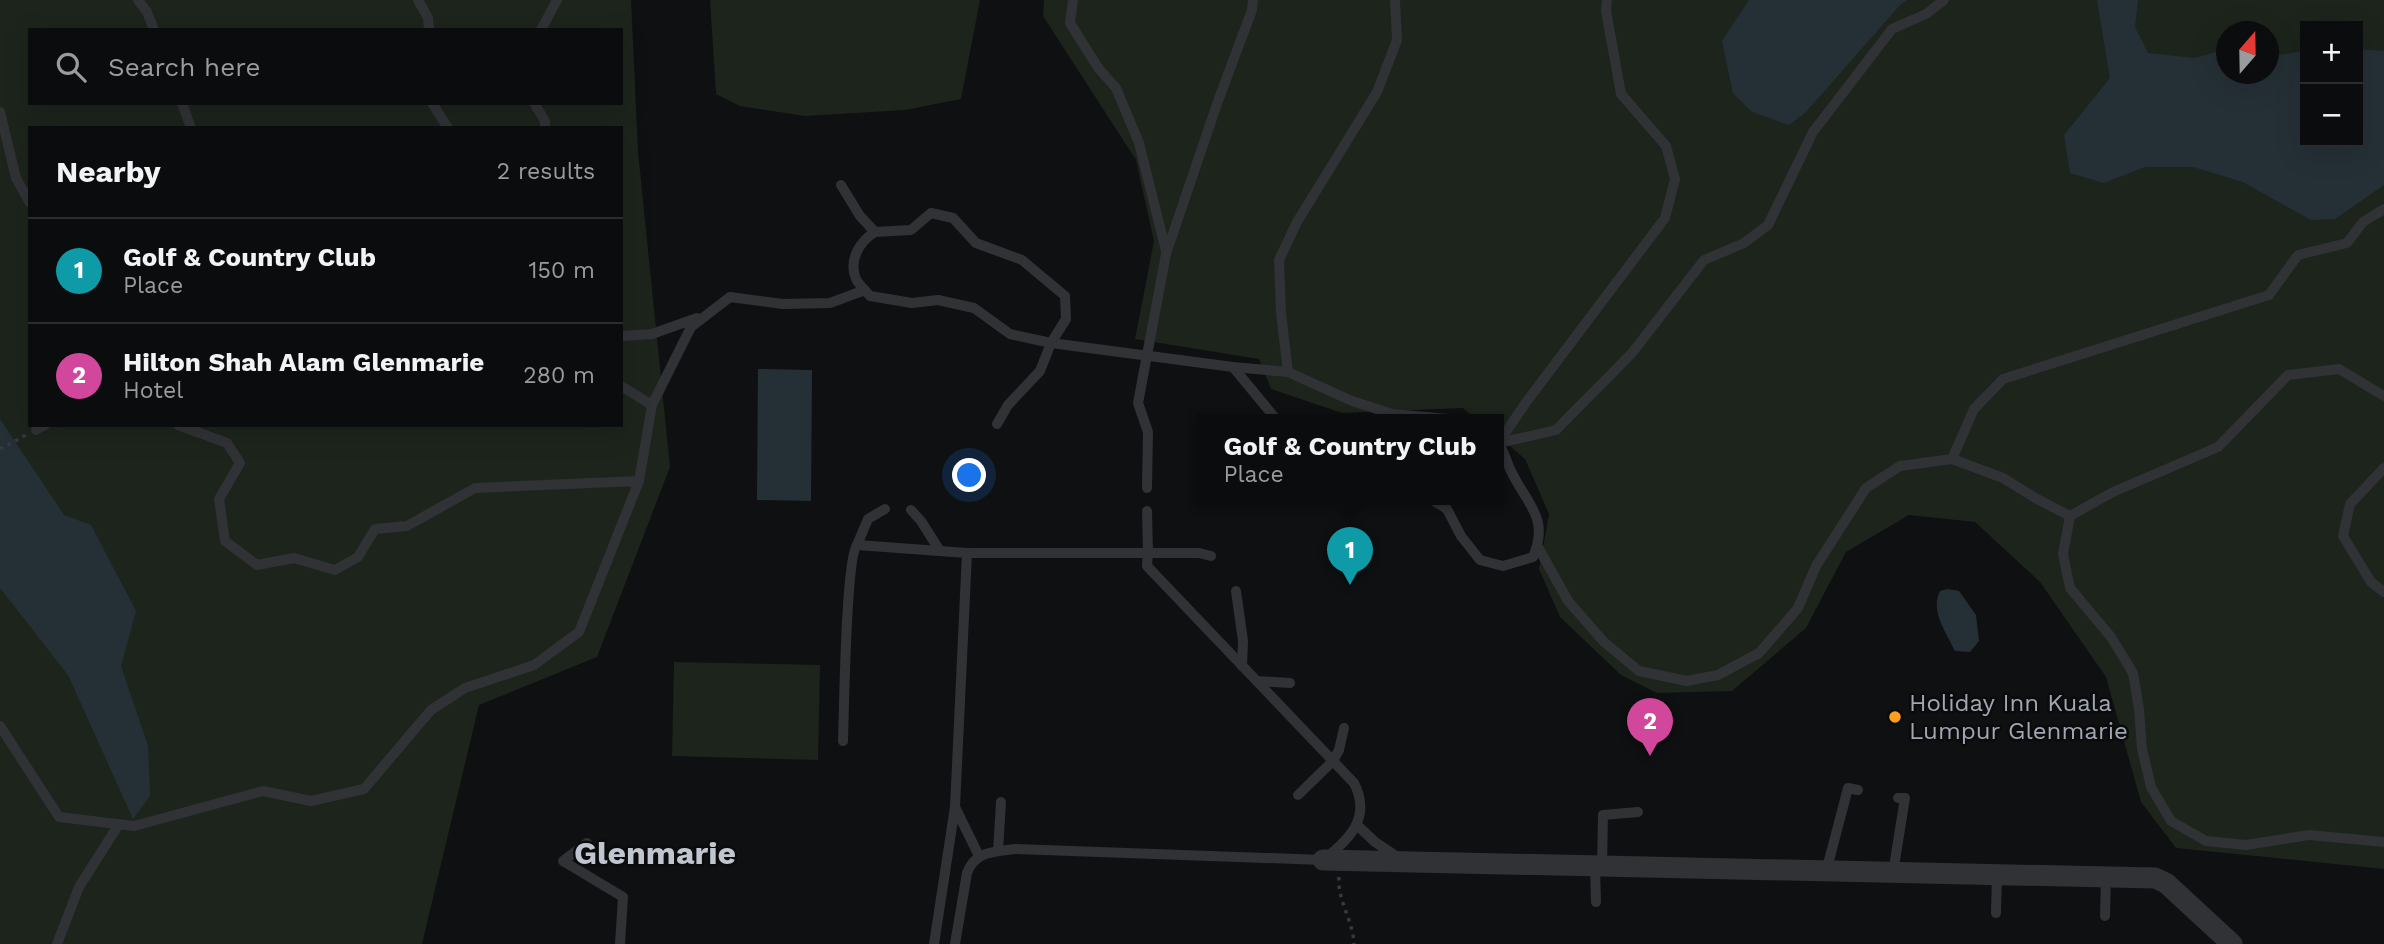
<!DOCTYPE html>
<meta charset="utf-8">
<style>
:root{--surface:#0b0c0d;--page:#141516;--text:#f1f3f6;--muted:#9a9b9d;--line:#2b2c2e;--accent:#ff9f1a}
body{margin:0;font-family:"Work Sans",sans-serif;background:var(--page);color:var(--text)}
.controls{position:absolute;right:21px;top:21px;display:grid;overflow:hidden;border-radius:0px;box-shadow:0 7px 28px #0002}
.controls button{width:63px;height:63px;display:grid;place-items:center;padding:0;border:0;border-bottom:2px solid var(--line);background:var(--surface);color:var(--text);font:35px sans-serif}
.compass{position:absolute;left:2216px;top:21px;width:63px;height:63px;border-radius:50%;background:var(--surface);box-shadow:0 7px 28px #0002;rotate:20deg}
.you{position:absolute;left:970px;top:476px;width:24px;height:24px;margin:-18px;border:5px solid #fff;border-radius:50%;background:#1a73e8;box-shadow:0 0 0 10px #1a73e833}
.badge{display:grid;place-items:center;width:46px;height:46px;border-radius:50%;background:var(--accent);color:#fff;font-size:23px;font-weight:700}
.pin{position:absolute;translate:-50% -58px;filter:drop-shadow(0 2px 4px #0008)}
.pin::after{content:'';position:absolute;top:37px;width:24px;height:21px;background:inherit;clip-path:polygon(0 0,100% 0,50% 100%)}
.popup{position:absolute;left:1196px;top:414px;width:308px;height:91px;box-sizing:border-box;display:grid;place-content:center;border-radius:0px;background:var(--surface);filter:drop-shadow(0 2px 5px #0005);font-size:23px;white-space:nowrap;color:var(--muted)}
.popup b{font-size:26px;color:var(--text)}
.popup::after{content:'';position:absolute;left:50%;top:100%;margin-left:-14px;border:14px solid transparent;border-top-color:var(--surface)}
.list{margin:0;padding:0;list-style:none}
h2{display:flex;justify-content:space-between;align-items:center;height:91px;margin:0;padding:0 28px;font-size:30px}
h2 small{font-size:23px;font-weight:400;color:var(--muted)}
.list li{display:grid;grid-template-columns:46px 1fr auto;gap:21px;align-items:center;box-sizing:border-box;height:105px;padding:0 28px;border-top:2px solid var(--line)}
.list b{display:block;font-size:26px;white-space:nowrap}
.list p{margin:0;font-size:23px;white-space:nowrap;color:var(--muted)}
.list em{font-size:23px;font-style:normal;color:var(--muted)}
.icon{flex:none;width:38px;height:38px;fill:none;stroke:currentColor;stroke-width:2;stroke-linecap:round;stroke-linejoin:round}
.map{position:relative;flex:none;width:2384px;height:944px;overflow:hidden}
.search{position:absolute;background:var(--surface);box-shadow:0 7px 28px #0002;left:28px;top:28px;width:595px;height:77px;display:flex;align-items:center;gap:18px;box-sizing:border-box;padding:0 24px;border-radius:0px;color:var(--muted);font-size:26px}
.panel{position:absolute;background:var(--surface);box-shadow:0 7px 28px #0002;left:28px;top:126px;width:595px;height:301px;border-radius:0px}
.map>svg:first-child{display:block}
.green{fill:#1c241c;fill-rule:evenodd}
.water{fill:#253036}
.lines{fill:none;stroke-linecap:round;stroke-linejoin:round}
.path{stroke:#36393e;stroke-width:3.5;stroke-dasharray:3.5 5;stroke-linecap:butt}
.service{stroke:#303236;stroke-width:10}
.minor{stroke:#303236;stroke-width:21}
.poi-dot{fill:#ff9f1a;stroke:#0b0b0c;stroke-width:2.5}
.labels{text-anchor:middle;dominant-baseline:central;stroke-width:5;stroke-linejoin:round;paint-order:stroke}
.poi-label{font-size:24px;fill:#9fa7b4;stroke:#0b0b0c;text-anchor:start}
.district-label{font-size:32px;font-weight:bold;fill:#c0c6cf;stroke:#0b0b0c}
</style>
<div class="map">
<svg width="2384" height="944" viewBox="0 0 2384 944">
<rect width="100%" height="100%" fill="#0f1011"/>
<g class="green">
<path d="M0 0H631L638 151 670 467 597 657 479 705 422 944H0ZM30 30H621V103H30ZM30 128H621V425H30Z"/>
<path d="M710 0H980L961 99 905 110 805 116 740 106 716 94Z"/>
<path d="M1044 0H2384V869L2176 848 2141 802 2106 677 2040 582 1975 522 1909 515 1846 552 1806 628 1732 691 1657 693 1621 675 1560 617 1539 569 1549 514 1525 459 1499 437V419H1476L1463 408 1342 413 1271 389 1259 359 1135 339 1154 241 1136 160 1043 16ZM2305 26H2358V142H2305ZM2226 32H2268V74H2226Z"/>
<path d="M674 662 820 665 818 760 672 756Z"/>
</g>
<g class="water">
<path d="M1749 0H1908L1901 4 1806 112 1789 125 1752 112 1733 93 1722 41Z"/>
<path d="M2097 0H2138L2135 27 2148 53 2195 58 2226 49V74H2268L2269 53 2279 55 2305 51V142H2358V49L2384 51V185L2335 219 2311 220 2243 182 2193 167H2145L2104 183 2070 173 2064 135 2110 78Z"/>
<path d="M758 369 812 370 811 501 757 500Z"/>
<path d="M0 419 64 515 91 525 136 611 121 666 148 746 150 796 133 819 68 675 0 588Z"/>
<path d="M1948 589 1959 591 1976 615 1979 641 1970 652 1955 651C1946 632 1930 611 1940 591Z"/>
</g>
<g class="lines">
<g class="path">
<path d="M0 449 26 435"/>
<path d="M1339 877C1337 900 1353 920 1354 944"/>
</g>
<g class="service">
<path d="M138 0 147 12 154 30"/>
<path d="M418 0 428 18 429 30"/>
<path d="M1073 0 1070 23 1099 69 1116 88 1139 143 1166 251"/>
<path d="M541 30 557 0"/>
<path d="M182 103 191 128"/>
<path d="M432 103 448 128"/>
<path d="M534 103 545 121V128"/>
<path d="M0 112 16 178 30 203"/>
<path d="M841 185 860 216 875 232 911 230 931 213 953 218 976 243 1022 260 1065 296 1066 319 1051 343 1040 371 1008 405 997 424"/>
<path d="M875 232C860 241 848 260 856 279 859 285 866 291 870 296L912 303 938 300 974 308 1010 334 1051 343 1233 367 1276 419"/>
<path d="M621 336 652 334 697 318"/>
<path d="M1233 367 1288 372 1352 401 1392 414 1449 419"/>
<path d="M1288 372 1281 313 1279 260 1297 222 1377 92 1397 40 1395 0"/>
<path d="M621 386 652 405"/>
<path d="M36 430 45 425"/>
<path d="M1499 442 1527 401 1665 218 1675 179 1666 146 1621 94 1606 11 1607 0"/>
<path d="M1499 443 1556 430 1632 353 1704 260 1744 243 1768 225 1813 132 1892 29 1926 14 1944 0"/>
<path d="M1952 459 1974 409 2003 379 2269 295 2298 255 2347 243 2363 222 2384 209"/>
<path d="M2384 468 2350 504 2343 536 2371 582 2384 592"/>
<path d="M639 481 652 405 691 327 730 297 783 304 830 303 865 290"/>
<path d="M1147 488 1148 432 1138 403 1166 254 1218 101 1252 10 1253 0"/>
<path d="M1431 499 1447 509 1461 536 1480 560 1503 566 1533 557C1549 519 1529 506 1513 475 1507 464 1506 456 1499 444"/>
<path d="M911 510 921 521 940 551"/>
<path d="M1147 511 1148 553H1199L1211 556"/>
<path d="M2070 516 2113 492 2218 447 2288 375 2339 369 2384 396"/>
<path d="M857 545 868 519 885 509"/>
<path d="M1538 547 1568 601 1604 642 1639 671 1687 681 1718 675 1759 653 1798 608 1816 566 1866 488 1900 466 1952 459 2003 478 2037 499 2070 516 2063 554 2070 588 2111 637 2133 673 2139 709 2142 749 2151 787 2171 821 2206 841 2246 845 2309 835 2384 842"/>
<path d="M1236 591 1243 641 1242 666"/>
<path d="M1257 681 1290 683"/>
<path d="M0 726 59 817 134 826 263 791 311 801 364 789 431 710 465 688 534 665 579 632 639 481 475 488 407 526 375 529 358 557 335 570 294 558 257 565 225 541 219 499 240 463 227 443 178 425"/>
<path d="M843 741C844 713 846 557 857 545L967 553H1148L1147 566 1354 783C1372 818 1349 840 1323 860L1015 849C994 852 975 851 967 873L955 944"/>
<path d="M1298 795 1333 761 1339 750 1344 728"/>
<path d="M955 807 979 856"/>
<path d="M1357 825 1375 842 1399 858"/>
<path d="M587 843 563 861 623 897 620 944"/>
<path d="M998 851 1001 802"/>
<path d="M1595 867 1596 902"/>
<path d="M1602 867 1603 815 1638 812"/>
<path d="M1826 872 1848 788 1858 790"/>
<path d="M1893 873 1905 798H1898"/>
<path d="M1996 913 1997 875"/>
<path d="M2105 916 2106 877"/>
<path d="M57 944 79 887 119 824"/>
<path d="M934 944 955 807 967 553"/>
</g>
<path class="minor" d="M1323 860 2155 878 2166 883 2232 944"/>
</g>
<circle class="poi-dot" cx="1895" cy="717" r="7"/>
<g class="labels">
<g class="poi-label">
<text x="1909" y="703">Holiday Inn Kuala<tspan x="1909" dy="28">Lumpur Glenmarie</tspan></text>
</g>
<g class="district-label">
<text x="655" y="853">Glenmarie</text>
</g>
</g>
</svg>
<div class="controls">
<button>+</button>
<button>−</button>
</div>
<svg class="compass" viewBox="-18 -18 36 36"><path d="M0-13l5 13h-10z" fill="#e53935"/><path d="M0 13l5-13h-10z" fill="#9a9b9d"/></svg>
<div class="you"></div>
<div class="pin badge" style="left:1350px;top:585px;background:#0f9aa8">1</div>
<div class="popup"><b>Golf &amp; Country Club</b>Place</div>
<div class="pin badge" style="left:1650px;top:756px;background:#d1479c">2</div>
<div class="search"><svg class="icon" aria-label="search" viewBox="0 0 24 24"><circle cx="10" cy="10" r="6"/><path d="M15 15l6 6"/></svg>Search here</div>
<section class="panel">
<h2>Nearby<small>2 results</small></h2>
<ul class="list">
<li><span class="badge" style="background:#0f9aa8">1</span><div><b>Golf &amp; Country Club</b><p>Place</p></div><em>150 m</em></li>
<li><span class="badge" style="background:#d1479c">2</span><div><b>Hilton Shah Alam Glenmarie</b><p>Hotel</p></div><em>280 m</em></li>
</ul>
</section>
</div>
